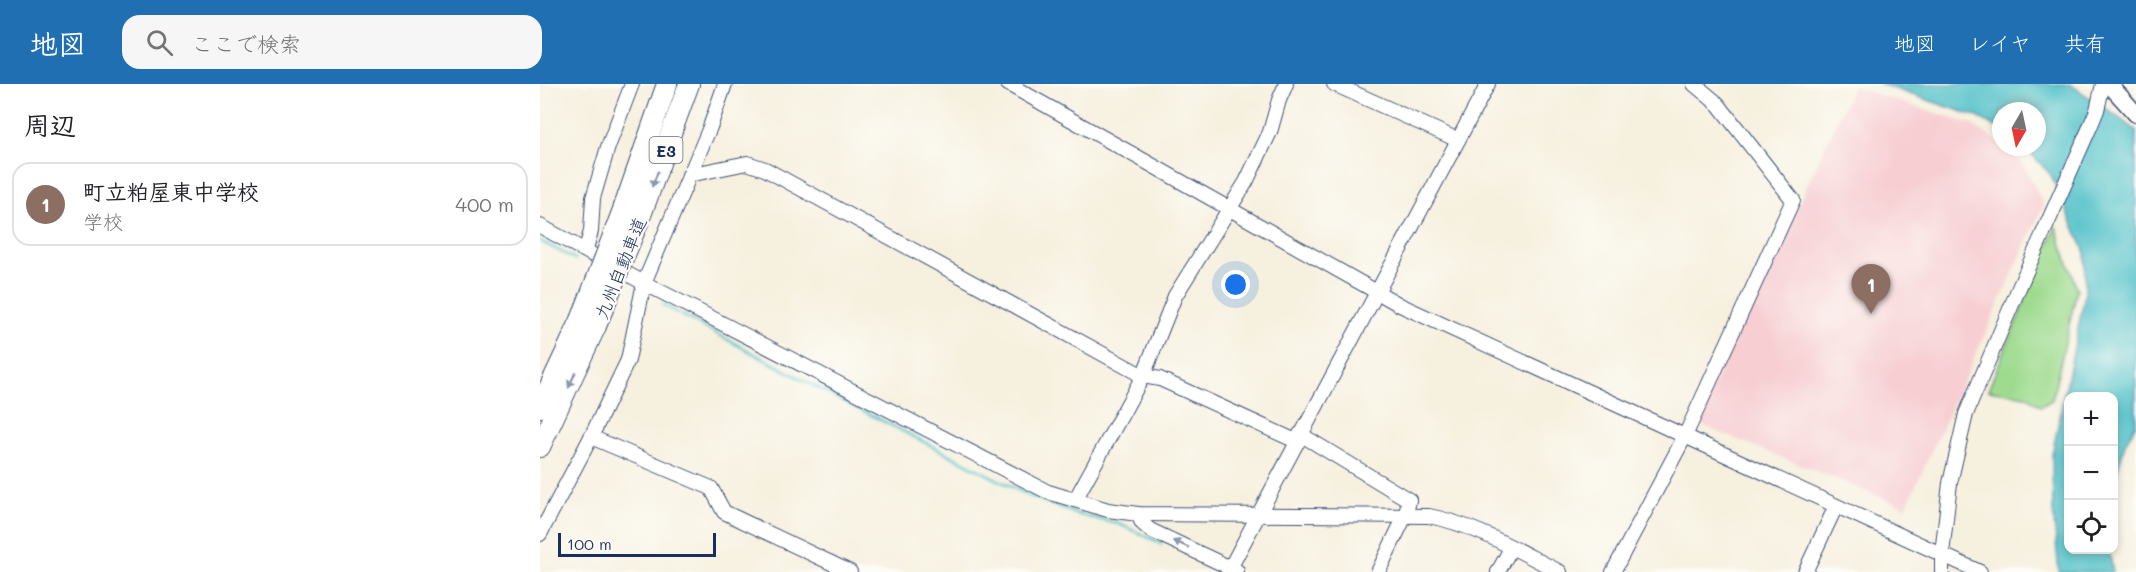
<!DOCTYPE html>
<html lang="ja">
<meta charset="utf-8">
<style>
:root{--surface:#fff;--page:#f6f6f6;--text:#202124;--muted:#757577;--line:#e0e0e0;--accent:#1f6fb2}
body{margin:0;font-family:Mali,"Klee One",sans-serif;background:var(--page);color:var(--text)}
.controls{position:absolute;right:18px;bottom:18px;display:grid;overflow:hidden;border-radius:12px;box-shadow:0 3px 9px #0003}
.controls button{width:54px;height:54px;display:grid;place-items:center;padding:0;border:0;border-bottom:2px solid var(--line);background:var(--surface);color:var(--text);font:30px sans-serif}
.compass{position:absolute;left:1452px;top:18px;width:54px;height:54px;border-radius:50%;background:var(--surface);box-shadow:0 3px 9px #0003;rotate:189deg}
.scale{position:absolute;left:18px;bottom:15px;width:158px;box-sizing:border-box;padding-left:6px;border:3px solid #1b2f5e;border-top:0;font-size:16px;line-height:21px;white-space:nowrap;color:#1b2f5e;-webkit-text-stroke:4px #fdfcf7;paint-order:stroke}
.you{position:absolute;left:696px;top:201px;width:21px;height:21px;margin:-15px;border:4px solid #fff;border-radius:50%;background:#1a73e8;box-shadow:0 0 0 9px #1a73e833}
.badge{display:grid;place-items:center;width:39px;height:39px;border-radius:50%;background:var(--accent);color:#fff;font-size:20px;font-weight:700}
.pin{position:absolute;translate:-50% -50px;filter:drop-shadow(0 2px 3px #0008)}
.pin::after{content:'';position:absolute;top:32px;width:21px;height:18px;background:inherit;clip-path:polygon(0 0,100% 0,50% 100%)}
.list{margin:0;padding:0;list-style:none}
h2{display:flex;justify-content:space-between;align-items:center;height:78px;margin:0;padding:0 24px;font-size:26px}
h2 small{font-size:20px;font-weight:400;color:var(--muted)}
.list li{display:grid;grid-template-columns:39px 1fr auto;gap:18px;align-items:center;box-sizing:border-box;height:84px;margin:0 12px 12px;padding:0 12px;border:2px solid var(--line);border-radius:18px}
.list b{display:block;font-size:22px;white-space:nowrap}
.list p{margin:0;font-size:20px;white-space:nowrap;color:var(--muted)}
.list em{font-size:20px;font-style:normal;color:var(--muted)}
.icon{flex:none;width:33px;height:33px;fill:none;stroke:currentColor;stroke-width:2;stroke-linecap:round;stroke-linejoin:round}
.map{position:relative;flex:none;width:1596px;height:488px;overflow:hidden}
header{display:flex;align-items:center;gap:36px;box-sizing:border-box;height:84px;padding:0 30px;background:var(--accent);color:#fff}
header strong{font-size:28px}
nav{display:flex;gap:33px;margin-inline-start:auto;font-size:21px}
.search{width:420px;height:54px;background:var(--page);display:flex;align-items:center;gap:15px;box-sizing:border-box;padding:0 21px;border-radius:18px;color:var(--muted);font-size:22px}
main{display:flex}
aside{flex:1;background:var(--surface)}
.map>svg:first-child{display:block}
.built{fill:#f7cfd3}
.green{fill:#9fdb8f;stroke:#5d8576;stroke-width:1.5}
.water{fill:#56c3ca;stroke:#387994;stroke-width:1.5}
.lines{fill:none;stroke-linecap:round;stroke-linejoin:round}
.stream{stroke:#56c3ca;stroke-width:3}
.minor-casing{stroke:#3c4c71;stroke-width:16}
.major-casing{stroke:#3c4c71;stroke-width:19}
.highway-casing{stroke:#3c4c71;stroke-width:22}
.minor{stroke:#fff;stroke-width:14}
.major{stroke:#fff;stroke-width:16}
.highway{stroke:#fff;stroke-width:20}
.highway-bridge-casing{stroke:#3c4c71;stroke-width:22;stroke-linecap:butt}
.highway-bridge{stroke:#fff;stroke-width:20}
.oneway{fill:#8d97ae}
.labels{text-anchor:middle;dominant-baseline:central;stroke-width:4.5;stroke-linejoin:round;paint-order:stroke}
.shield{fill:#fdfcf7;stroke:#5f6c8c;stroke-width:1.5}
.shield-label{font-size:16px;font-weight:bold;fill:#1b2f5e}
.street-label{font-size:18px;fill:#1b2f5e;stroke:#fdfcf7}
</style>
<header>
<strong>地図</strong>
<div class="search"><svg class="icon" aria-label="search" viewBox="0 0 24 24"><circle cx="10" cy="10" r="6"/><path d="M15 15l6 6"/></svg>ここで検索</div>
<nav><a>地図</a><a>レイヤ</a><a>共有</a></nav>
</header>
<main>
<aside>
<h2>周辺<small></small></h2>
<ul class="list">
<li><span class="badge" style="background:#8d6e63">1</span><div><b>町立粕屋東中学校</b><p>学校</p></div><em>400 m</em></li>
</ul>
</aside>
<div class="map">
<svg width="1596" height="488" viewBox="0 0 1596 488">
<rect width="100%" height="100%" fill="#fdfcf7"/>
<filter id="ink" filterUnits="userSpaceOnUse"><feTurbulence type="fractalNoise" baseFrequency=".0167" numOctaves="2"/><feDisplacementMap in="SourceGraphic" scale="12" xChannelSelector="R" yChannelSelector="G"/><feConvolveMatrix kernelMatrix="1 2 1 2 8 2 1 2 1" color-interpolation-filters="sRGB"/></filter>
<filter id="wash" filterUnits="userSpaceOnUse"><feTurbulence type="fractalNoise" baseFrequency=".008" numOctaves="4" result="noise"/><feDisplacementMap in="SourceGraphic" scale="24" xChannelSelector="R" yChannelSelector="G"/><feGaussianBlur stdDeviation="1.35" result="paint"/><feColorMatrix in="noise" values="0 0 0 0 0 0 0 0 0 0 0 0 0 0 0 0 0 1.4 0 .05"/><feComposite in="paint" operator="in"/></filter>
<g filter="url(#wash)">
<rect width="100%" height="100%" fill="#f6f0de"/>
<path class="built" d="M1313 3 1431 40 1459 58 1461 63H1464L1483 80 1504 121 1366 423 1156 339Z"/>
<path class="green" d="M1516 143 1537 206 1512 316 1501 322 1486 312 1448 306Z"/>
<path class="water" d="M1340 0H1530L1596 46V340L1585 360 1574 398V312H1528V466H1569L1573 488H1519L1513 427 1512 370 1545 211V168L1511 91 1485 63H1497V27H1461V46L1438 33Z"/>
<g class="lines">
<g class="stream">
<path d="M0 157 35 175"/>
<path d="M123 221 282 306 488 411 537 430 579 440 621 459"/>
</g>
</g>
</g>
<g filter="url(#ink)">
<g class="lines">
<g class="minor-casing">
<g id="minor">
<path d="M468 0 860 221 1440 488"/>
<path d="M794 0 918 56"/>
<path d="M149 91 207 79 225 85 603 292 620 295 758 358"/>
<path d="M0 142 104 199 508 408 568 426 598 430 889 432C936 441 978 467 1020 488"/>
<path d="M46 165 51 147 53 114 68 63 92 0"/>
<path d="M760 350 869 416 866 430 838 488"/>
<path d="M51 353 171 404 184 428 310 488"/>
<path d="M535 416 603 292 635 212 706 98 730 48 739 16 746 0"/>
<path d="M598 430 602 439 610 446 697 487"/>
<path d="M0 450 51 353 88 276 104 199 170 43 185 0"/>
<path d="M688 488 948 0"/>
<path d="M958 488 971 464"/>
<path d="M1073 488 1145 352 1253 116 1178 20 1154 0"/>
<path d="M1265 488 1296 422"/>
<path d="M1402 488V470L1410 399 1426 330 1478 206 1550 43 1557 26 1563 0"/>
</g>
</g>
<g class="major-casing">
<path id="major" d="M1569 0 1596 30"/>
</g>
<g class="highway-casing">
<g id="highway">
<path d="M84 123 127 0"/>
<path d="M101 131 149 0"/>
<path d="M0 323 41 236"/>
<path d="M0 363 56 242"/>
</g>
</g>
<use href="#minor" class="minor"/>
<use href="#major" class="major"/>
<use href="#highway" class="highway"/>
<g class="highway-bridge-casing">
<g id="highway-bridge">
<path d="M41 236 84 123"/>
<path d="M56 242 101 131"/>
</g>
</g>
<use href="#highway-bridge" class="highway-bridge"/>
</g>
<defs><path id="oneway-solid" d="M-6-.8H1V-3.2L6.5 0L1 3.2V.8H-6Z" transform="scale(1.5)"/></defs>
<g class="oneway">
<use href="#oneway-solid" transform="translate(115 95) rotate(111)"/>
<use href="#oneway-solid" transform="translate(32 296) rotate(114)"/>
<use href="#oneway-solid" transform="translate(641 460) rotate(-155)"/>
</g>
</g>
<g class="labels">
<rect class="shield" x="109.5" y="53" width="33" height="26" rx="4.5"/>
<g class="shield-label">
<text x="126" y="66">E3</text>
</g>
<g class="street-label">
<text transform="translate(80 184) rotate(-68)">九州自動車道</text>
</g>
</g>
</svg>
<div class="controls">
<button>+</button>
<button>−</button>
<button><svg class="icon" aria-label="locate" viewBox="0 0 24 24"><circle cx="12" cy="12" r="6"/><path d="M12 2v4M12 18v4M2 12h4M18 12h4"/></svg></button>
</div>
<svg class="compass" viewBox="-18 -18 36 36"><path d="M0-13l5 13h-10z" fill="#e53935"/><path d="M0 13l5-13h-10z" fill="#757577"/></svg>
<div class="scale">100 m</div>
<div class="you"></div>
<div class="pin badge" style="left:1331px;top:230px;background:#8d6e63">1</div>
</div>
</main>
